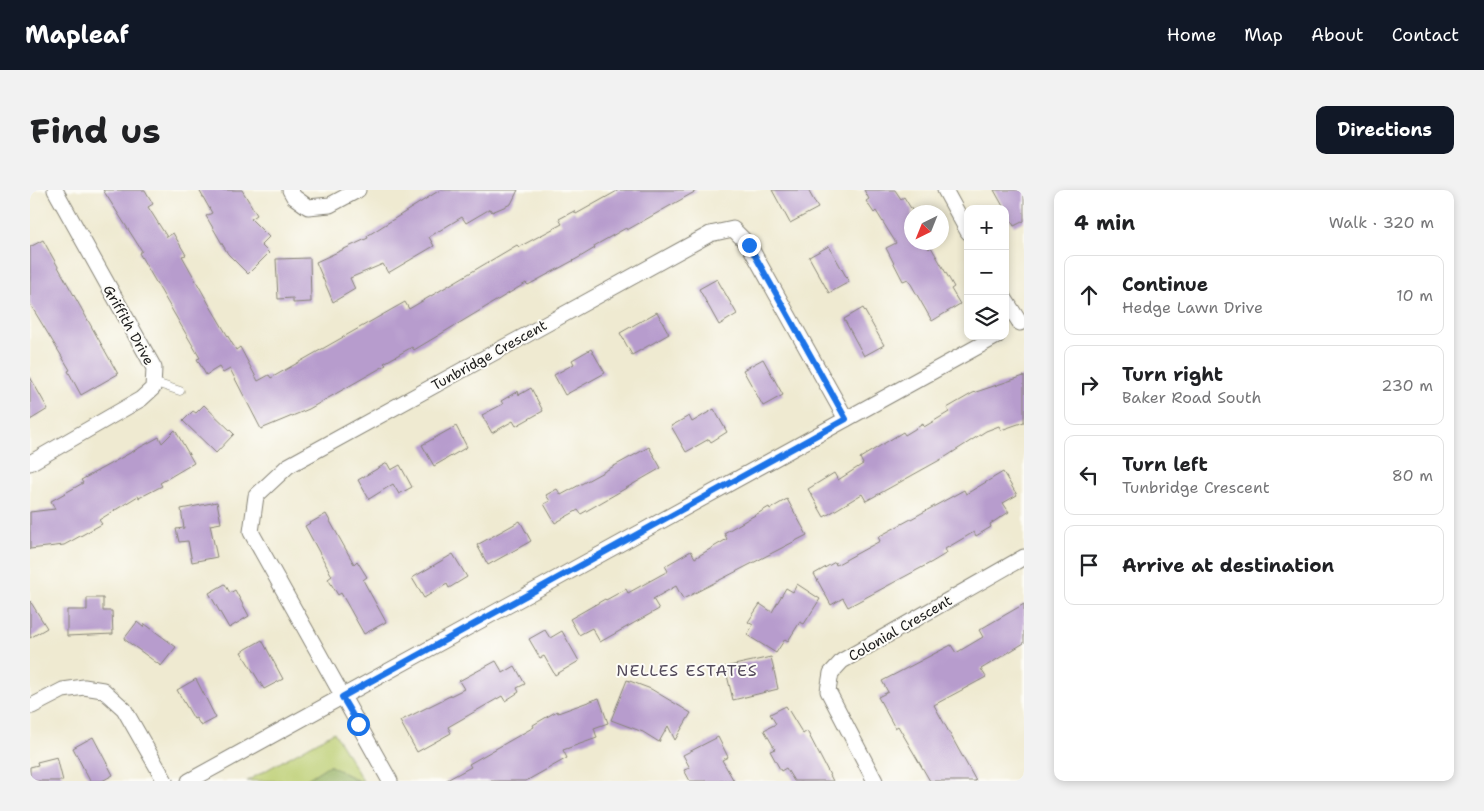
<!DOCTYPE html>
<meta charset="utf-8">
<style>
:root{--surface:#fff;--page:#f2f2f2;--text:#202124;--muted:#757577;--line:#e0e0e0;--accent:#111827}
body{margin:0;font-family:"Shantell Sans",sans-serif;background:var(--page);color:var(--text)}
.controls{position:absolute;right:15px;top:15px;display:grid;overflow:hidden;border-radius:10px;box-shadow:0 2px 8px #0003}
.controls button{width:45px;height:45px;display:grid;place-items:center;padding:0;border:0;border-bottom:1px solid var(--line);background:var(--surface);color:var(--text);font:25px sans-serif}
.compass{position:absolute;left:874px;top:15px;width:45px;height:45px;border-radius:50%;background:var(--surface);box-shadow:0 2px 8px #0003;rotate:223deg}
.stop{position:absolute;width:15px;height:15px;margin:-11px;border:4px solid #1a73e8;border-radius:50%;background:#fff}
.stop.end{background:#1a73e8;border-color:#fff;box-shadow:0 1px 5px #0008}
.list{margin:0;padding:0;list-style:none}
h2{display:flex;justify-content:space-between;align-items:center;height:65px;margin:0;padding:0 20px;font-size:21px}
h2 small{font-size:16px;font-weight:400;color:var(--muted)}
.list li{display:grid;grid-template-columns:32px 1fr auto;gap:15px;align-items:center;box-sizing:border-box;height:80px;margin:0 10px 10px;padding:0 10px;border:1px solid var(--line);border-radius:10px}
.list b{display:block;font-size:19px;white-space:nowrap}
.list p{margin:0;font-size:16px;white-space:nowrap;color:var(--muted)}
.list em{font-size:16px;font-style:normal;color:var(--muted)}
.icon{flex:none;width:28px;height:28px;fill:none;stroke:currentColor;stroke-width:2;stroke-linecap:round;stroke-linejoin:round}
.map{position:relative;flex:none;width:994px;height:591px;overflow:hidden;border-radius:10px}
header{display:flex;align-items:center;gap:30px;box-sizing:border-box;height:70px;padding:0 25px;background:var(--accent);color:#fff}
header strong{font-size:24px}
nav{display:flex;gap:28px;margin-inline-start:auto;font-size:18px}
.intro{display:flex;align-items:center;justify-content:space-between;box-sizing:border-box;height:120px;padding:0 30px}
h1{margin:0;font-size:35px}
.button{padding:12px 22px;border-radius:10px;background:var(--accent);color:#fff;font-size:18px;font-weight:700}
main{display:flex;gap:30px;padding:0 30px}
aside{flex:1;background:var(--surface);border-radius:10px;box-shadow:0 2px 8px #0003}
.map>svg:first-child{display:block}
.green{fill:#bcce72;stroke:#6c7547}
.forest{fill:#95b164;stroke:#586640}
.building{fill:#b79ccd}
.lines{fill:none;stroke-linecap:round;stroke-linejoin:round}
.lane-casing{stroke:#868376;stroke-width:9}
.street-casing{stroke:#868376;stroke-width:17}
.lane{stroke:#fff;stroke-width:8}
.street{stroke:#fff;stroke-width:15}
.route{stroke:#1a73e8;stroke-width:6}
.labels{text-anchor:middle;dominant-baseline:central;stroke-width:4;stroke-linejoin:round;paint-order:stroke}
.street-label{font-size:14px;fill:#1c1c1c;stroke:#fdfcf7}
.quarter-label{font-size:16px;letter-spacing:1px;fill:#52495a;stroke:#fdfcf7}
</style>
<header>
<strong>Mapleaf</strong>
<nav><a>Home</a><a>Map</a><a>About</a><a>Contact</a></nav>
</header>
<div class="intro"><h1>Find us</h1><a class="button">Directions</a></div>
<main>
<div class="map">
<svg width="994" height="591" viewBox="0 0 994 591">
<rect width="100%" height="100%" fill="#fdfcf7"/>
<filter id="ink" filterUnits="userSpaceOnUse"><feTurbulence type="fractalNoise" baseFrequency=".02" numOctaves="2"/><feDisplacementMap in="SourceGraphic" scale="10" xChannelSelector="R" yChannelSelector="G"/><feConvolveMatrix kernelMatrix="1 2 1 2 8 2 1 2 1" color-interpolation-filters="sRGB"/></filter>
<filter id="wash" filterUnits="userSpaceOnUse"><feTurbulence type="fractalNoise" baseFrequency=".0096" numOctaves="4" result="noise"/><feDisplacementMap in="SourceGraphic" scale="20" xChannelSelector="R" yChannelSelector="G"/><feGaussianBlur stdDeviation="1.12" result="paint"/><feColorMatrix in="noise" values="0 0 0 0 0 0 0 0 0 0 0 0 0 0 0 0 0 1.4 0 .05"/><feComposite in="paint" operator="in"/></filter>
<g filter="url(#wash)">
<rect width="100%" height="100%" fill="#efead1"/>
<path class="green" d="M304 542 333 591H217Z"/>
<path class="forest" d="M299 575 329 591H274Z"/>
<g id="blocks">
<g class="building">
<path d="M73 0H115L123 14 118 17 137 47 143 43 156 65 152 66 180 116 206 160 210 157 228 191 239 185 241 188 375 112 379 119 487 55 489 57 532 34 529 29 544 21 546 24 589 0H668L597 40 596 38 564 56 565 58 550 67 498 95 496 93 384 160 382 157 354 173 356 175 279 219 231 239 200 179 193 183 189 177 176 185 167 169 170 168 109 63 112 61Z"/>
<path d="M169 0H212L227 25 221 29 239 47 231 55 239 63 218 84 198 64 176 26 182 23Z"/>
<path d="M410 0H488L481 14 462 22 460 19 436 33 432 27 399 47 404 56 358 83 353 74 320 88 325 99 303 112 286 72 338 48 337 46Z"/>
<path d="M742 0H778L788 18 760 33Z"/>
<path d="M834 0H865L871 9 874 7 882 20V52H895L899 59 901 57 924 97 921 99 930 114 902 131 878 89 873 91 856 58 866 53 846 21 844 23 836 11 839 9Z"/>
<path d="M964 0H994V31L984 36Z"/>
<path d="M13 50 88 184 51 205 38 181 40 180 0 114V57Z"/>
<path d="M799 56 819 92 799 103 779 67Z"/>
<path d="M280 68 281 112 263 113V108L248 109 246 69Z"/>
<path d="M687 89 707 124 689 135 669 99Z"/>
<path d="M833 118 854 155 834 166 814 129Z"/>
<path d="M627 122 639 144 602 165 590 143Z"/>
<path d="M561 159 575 183 535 205 524 185 544 174 542 170Z"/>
<path d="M733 169 753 205 733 216 713 180Z"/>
<path d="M994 186V232L971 240 969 236 956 241 917 266 836 311 832 304 794 327 778 299 804 283 808 290 833 274 830 268 873 242 875 245 893 234 894 237 919 222 917 218 943 203Z"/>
<path d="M0 187 18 219 0 230Z"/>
<path d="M501 198 513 221 486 236 483 231 462 243 452 225 473 214 471 211 488 201 489 205Z"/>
<path d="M174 215 204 244 186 263 153 231 163 221 166 223Z"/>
<path d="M684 219 697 242 681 252 679 249 656 262 641 236 659 226 662 232Z"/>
<path d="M426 236 437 257 404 276 392 255Z"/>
<path d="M145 240 164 273 130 293 132 296 109 308 108 306 69 330 72 334 34 355 0 359V322L25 319 21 311 53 293 51 290 129 247 132 253Z"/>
<path d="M619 257 631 278 551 324 548 320 525 333 514 314 520 311 516 305 527 299 531 305Z"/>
<path d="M357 273 361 280 370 275 382 297 369 304 363 294 339 309 328 290Z"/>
<path d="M973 282 987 305 973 313 979 322 960 334 961 337 946 346 944 342 915 359 917 363 902 372 818 417 813 408 801 415 784 384 805 372 806 375 850 351 848 347 934 300 936 304Z"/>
<path d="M757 309 777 345 653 409 646 396 623 409 629 419 570 452 562 438 549 445 540 429 575 409 576 410 596 399 598 403 638 381 635 376 661 361 665 368 697 349 694 343 739 317 740 319Z"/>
<path d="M187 312 191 333 180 335 187 367 162 372 158 351 149 352 146 339 154 338 151 319Z"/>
<path d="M296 324 324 374 327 371 337 387 333 390 356 432 334 444 311 403 308 405 298 389 302 386 275 336Z"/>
<path d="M490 331 501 351 458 375 447 355Z"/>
<path d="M423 364 437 387 419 398 417 394 394 408 382 388Z"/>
<path d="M195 394 200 403 205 400 219 426 199 438 179 403Z"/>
<path d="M767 394 790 409 774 434 770 432 758 451 755 449 746 463 717 445 723 435 718 432 730 414 742 422 756 398 763 402Z"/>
<path d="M57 408H73V421H82L83 444 37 446V420H57Z"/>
<path d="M0 411 17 438 0 448Z"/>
<path d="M994 414V453L951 479 956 487 904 515 946 591H900L868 536 865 538 848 507 858 502 852 491 921 455 926 463 953 447 949 440Z"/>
<path d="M107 432 113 437 115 434 146 457 131 476 94 449Z"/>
<path d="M515 440 520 448 532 441 549 471 525 485 514 466 510 468 499 449Z"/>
<path d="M232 450 253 489 234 499 211 462Z"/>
<path d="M741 467 748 499 703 510 695 477Z"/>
<path d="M466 471 473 483 485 476 495 494 487 498 489 502 475 511 472 506 418 537 421 543 387 562 370 531 434 499 429 491Z"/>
<path d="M166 489 186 528 171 536 166 528 164 529 147 500Z"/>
<path d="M597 490 621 499 661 523 645 550 638 536 629 552 613 542 581 530Z"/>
<path d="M569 508 578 533 564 538 567 548 533 560 537 568 496 591H415L441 577 439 574 504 537 503 535 527 521 528 523Z"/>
<path d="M756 516 773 544 777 541 803 591H764L756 578 751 581 740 561 745 559 734 540 746 534 740 524Z"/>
<path d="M63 547 83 585 72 591H60L43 558Z"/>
<path d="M688 547 698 567 692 570 704 591H660L654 580 660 578 653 565Z"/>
<path d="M27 567 33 591H0V577L8 575 7 572Z"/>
</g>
</g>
</g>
<g filter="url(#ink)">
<use href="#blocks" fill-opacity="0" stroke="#868376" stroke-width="1"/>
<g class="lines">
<g class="lane-casing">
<path id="lane" d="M123 192 150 201"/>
</g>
<g class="street-casing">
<g id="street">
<path d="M260 0 264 7 278 17 300 15 328 0"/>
<path d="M915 0 938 42"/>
<path d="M975 109 990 133"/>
<path d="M0 273 111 209 123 198 124 178 25 0"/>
<path d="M2 516 33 500 54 497 73 500 94 519 135 591"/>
<path d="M159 591 967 146"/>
<path d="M360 591 221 342 226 306 258 276 680 44 703 39 719 55 816 229"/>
<path d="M845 591 798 501 801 483 812 471 994 367"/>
</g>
</g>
<use href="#lane" class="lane"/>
<use href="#street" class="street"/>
</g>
</g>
<g class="lines" filter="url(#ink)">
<path class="route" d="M328 534 312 507 816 229 719 55"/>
</g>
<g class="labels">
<g class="street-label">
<text transform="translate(99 135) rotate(61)">Griffith Drive</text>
<text transform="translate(459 165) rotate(-29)">Tunbridge Crescent</text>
<text transform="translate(870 438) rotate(-30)">Colonial Crescent</text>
</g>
<g class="quarter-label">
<text x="657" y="480">NELLES ESTATES</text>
</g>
</g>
</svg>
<div class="controls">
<button>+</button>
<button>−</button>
<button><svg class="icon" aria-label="layers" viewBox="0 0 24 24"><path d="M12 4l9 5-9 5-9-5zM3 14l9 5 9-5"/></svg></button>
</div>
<svg class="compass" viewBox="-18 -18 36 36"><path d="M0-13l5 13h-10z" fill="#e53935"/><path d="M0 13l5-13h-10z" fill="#757577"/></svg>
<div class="stop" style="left:328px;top:534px"></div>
<div class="stop end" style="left:719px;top:55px"></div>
</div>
<aside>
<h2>4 min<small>Walk · 320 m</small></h2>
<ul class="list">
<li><svg class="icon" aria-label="ahead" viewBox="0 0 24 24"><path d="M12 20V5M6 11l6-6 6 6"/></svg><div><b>Continue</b><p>Hedge Lawn Drive</p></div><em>10 m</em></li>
<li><svg class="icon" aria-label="right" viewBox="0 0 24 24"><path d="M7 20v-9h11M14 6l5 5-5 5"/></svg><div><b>Turn right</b><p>Baker Road South</p></div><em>230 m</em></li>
<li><svg class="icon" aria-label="left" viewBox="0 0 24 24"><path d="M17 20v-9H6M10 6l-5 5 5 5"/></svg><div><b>Turn left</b><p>Tunbridge Crescent</p></div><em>80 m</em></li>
<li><svg class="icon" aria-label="arrive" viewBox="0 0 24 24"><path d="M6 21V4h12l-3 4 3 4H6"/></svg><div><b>Arrive at destination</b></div></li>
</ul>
</aside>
</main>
